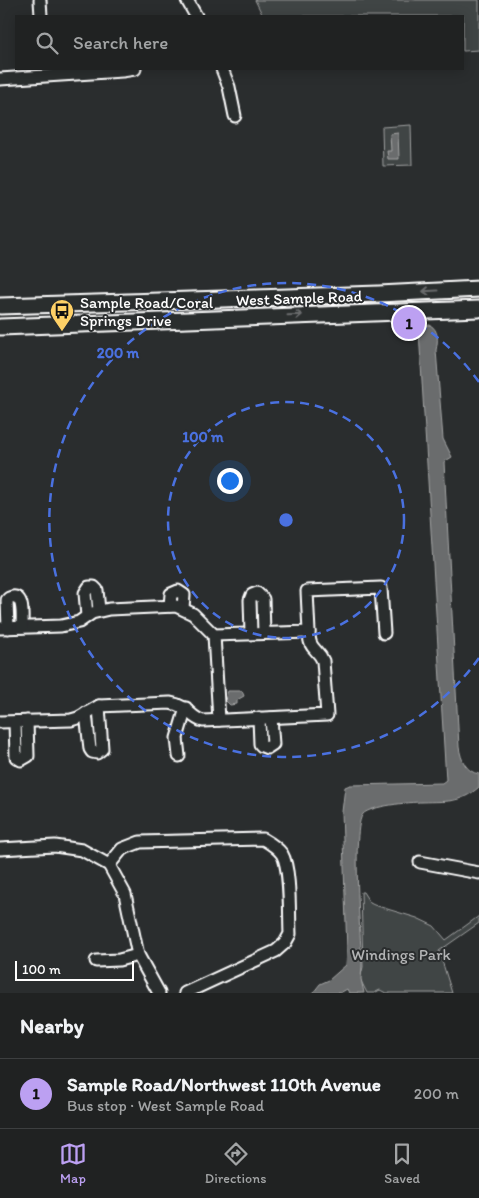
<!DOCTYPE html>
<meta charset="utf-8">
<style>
:root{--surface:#202222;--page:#282a2a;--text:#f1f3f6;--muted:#a2a4a5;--line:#3d3f40;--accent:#bca0f2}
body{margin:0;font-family:Itim,sans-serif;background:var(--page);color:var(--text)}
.scale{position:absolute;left:15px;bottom:12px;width:119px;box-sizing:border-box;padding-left:5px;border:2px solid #fff;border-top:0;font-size:14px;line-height:18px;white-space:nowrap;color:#fff;-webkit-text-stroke:4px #2a2d2e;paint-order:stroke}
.you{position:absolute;left:229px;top:480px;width:18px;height:18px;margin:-12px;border:4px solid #fff;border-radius:50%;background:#1a73e8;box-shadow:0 0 0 8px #1a73e833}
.badge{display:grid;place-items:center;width:32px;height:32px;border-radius:50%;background:var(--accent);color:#111;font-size:16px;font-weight:700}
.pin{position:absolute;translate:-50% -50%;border:2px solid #fff;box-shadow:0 1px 5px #0006}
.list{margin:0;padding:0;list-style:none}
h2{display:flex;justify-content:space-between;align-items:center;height:65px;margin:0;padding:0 20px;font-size:21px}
h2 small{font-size:16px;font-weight:400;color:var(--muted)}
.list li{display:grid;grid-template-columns:32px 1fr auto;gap:15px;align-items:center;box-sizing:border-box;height:70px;padding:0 20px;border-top:1px solid var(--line)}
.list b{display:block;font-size:19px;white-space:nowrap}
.list p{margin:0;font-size:16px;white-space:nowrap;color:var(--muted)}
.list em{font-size:16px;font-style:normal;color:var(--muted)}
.icon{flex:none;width:28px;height:28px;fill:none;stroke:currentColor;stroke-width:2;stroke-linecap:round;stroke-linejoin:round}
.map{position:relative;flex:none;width:479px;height:993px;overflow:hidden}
.search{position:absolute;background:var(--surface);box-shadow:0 2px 12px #0003;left:15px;right:15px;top:15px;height:55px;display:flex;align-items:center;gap:12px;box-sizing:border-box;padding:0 18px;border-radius:0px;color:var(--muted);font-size:19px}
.sheet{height:135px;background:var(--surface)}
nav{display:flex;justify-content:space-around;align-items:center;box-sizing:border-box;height:70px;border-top:1px solid var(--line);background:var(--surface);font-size:14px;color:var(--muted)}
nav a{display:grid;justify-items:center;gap:2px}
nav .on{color:var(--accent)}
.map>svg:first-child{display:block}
.green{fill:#414445;stroke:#a0a2a2}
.water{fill:#6a6c6d;stroke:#a6a7a7}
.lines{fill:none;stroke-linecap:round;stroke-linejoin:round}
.minor-casing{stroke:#fff;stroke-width:15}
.major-casing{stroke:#fff;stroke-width:19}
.minor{stroke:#2a2d2e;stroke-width:11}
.major{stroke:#2a2d2e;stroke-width:15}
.oneway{stroke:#6a6c6d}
.ring{fill:none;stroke:#4a71e0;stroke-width:2.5;stroke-dasharray:9 6}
.labels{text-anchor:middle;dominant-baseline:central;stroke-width:4;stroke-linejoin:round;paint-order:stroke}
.street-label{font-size:16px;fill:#fff;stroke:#2a2d2e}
.poi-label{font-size:16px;fill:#fff;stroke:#2a2d2e;text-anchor:start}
.park-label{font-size:16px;fill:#b3b4b5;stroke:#2a2d2e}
.centre{fill:#4a71e0;stroke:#2a2d2e;stroke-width:2.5}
.ring-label{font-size:15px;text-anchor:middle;font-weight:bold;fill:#4a71e0;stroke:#2a2d2e;stroke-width:4;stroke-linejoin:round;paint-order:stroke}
</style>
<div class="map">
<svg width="479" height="993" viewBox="0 0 479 993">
<rect width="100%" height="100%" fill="#2a2d2e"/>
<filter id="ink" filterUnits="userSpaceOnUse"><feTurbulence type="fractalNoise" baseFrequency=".02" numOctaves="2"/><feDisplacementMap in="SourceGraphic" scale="10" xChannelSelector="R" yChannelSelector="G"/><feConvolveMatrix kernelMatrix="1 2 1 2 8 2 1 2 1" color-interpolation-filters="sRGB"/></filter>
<g filter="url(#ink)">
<g class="green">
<path d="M255 0H479V50L463 51V16H263Z"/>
<path d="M411 125 412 165 383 166 382 127Z"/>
<path d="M361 892H363L370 903 374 905 417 918 434 926 446 940 479 916V923L439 951 452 993H386L380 990 374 993H367L360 979 363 967Z"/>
</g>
<g class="water">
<path d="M398 133 399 159H388L387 151H391L390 134Z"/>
<path d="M430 325C439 330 438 341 436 350L443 439 452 457 444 462 459 747C461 760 466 772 479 774V787C460 804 445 801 422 802 410 802 370 806 363 814 351 828 361 942 362 966L361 979 364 993H349L347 989 340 993H313L320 984 329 980 346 965 347 951 342 812 345 787 350 785 442 783 446 780 419 331 420 326Z"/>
<path d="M228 691H242L244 696 237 700V704L230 705 225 700Z"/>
</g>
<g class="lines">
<g class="minor-casing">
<g id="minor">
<path d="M40 0 41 16"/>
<path d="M187 0 196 16"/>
<path d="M222 69 229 87 235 116"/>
<path d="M0 79 122 71 135 69"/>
<path d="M170 606 171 594 178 591 184 595 183 608"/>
<path d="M87 616 85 593 89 587H94L97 590 99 610"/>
<path d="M0 628 61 626 79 622 92 613 109 609 176 606 193 614 214 635 309 632 307 591 381 588 384 633"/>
<path d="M8 628 7 600 9 598C25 591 22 617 22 627"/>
<path d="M251 633 250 600 252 595 257 593 263 599 264 633"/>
<path d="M214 635 219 720"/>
<path d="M86 713 90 749 92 752 97 753 102 749 99 706"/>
<path d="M259 718 260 744 262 746 267 748 273 744 271 718"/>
<path d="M0 722 71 720 78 718 99 706 170 703C189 706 190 718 203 721L327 715 323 661C317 647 309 651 309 632"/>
<path d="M15 722 16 757 21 760 28 756 27 721"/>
<path d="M179 756 177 738 186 708"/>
<path d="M0 849 55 846 82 850 109 865 125 894 138 955 159 993"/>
<path d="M420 862 479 873"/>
<path d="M109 865 122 849 140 842 263 839C270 843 277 847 282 854 291 869 289 915 290 934L285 943 276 951 185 993"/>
<path d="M96 961 119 960 138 955"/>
</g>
</g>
<g class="major-casing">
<g id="major">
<path d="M0 306 379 294 479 289"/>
<path d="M0 327 479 309"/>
</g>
</g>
<use href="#minor" class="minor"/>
<use href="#major" class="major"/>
</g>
<defs><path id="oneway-shaft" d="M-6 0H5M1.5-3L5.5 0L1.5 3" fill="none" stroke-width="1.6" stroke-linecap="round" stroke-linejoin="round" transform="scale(1.25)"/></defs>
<g class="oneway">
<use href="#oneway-shaft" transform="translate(430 291) rotate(177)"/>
<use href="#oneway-shaft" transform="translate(295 315) rotate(-2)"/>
</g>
</g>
<g class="ring">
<circle cx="286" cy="520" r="118"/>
<path d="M479 658A237 237 0 1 1 479 382"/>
</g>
<defs>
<g id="bus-pin" transform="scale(1.25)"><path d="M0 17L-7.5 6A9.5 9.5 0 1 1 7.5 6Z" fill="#ffd166" stroke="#2a2d2e"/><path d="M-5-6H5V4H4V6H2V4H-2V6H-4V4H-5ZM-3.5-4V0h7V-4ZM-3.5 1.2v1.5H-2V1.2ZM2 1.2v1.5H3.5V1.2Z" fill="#111"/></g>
</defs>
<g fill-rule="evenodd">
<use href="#bus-pin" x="62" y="311"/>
</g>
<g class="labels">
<g class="street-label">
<text transform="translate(299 298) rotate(-2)">West Sample Road</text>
</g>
<g class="poi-label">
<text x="80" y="302">Sample Road/Coral<tspan x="80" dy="18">Springs Drive</tspan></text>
</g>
<g class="park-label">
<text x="401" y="954">Windings Park</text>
</g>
</g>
<circle cx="286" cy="520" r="8" class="centre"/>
<g class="ring-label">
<text x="118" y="358">200 m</text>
<text x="203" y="442">100 m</text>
</g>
</svg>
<div class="scale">100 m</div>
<div class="you"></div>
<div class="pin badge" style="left:409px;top:323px">1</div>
<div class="search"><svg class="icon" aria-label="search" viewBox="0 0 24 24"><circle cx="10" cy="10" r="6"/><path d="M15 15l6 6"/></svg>Search here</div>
</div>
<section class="sheet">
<h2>Nearby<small></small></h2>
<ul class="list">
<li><span class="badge">1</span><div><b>Sample Road/Northwest 110th Avenue</b><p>Bus stop · West Sample Road</p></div><em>200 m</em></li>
</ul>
</section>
<nav>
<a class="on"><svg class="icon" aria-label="map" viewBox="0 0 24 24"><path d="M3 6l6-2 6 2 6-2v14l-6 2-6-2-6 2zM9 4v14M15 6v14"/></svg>Map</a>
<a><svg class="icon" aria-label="directions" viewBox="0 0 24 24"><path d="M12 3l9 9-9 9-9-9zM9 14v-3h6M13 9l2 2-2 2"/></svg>Directions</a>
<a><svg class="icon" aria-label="saved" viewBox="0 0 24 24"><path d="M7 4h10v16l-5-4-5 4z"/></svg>Saved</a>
</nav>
